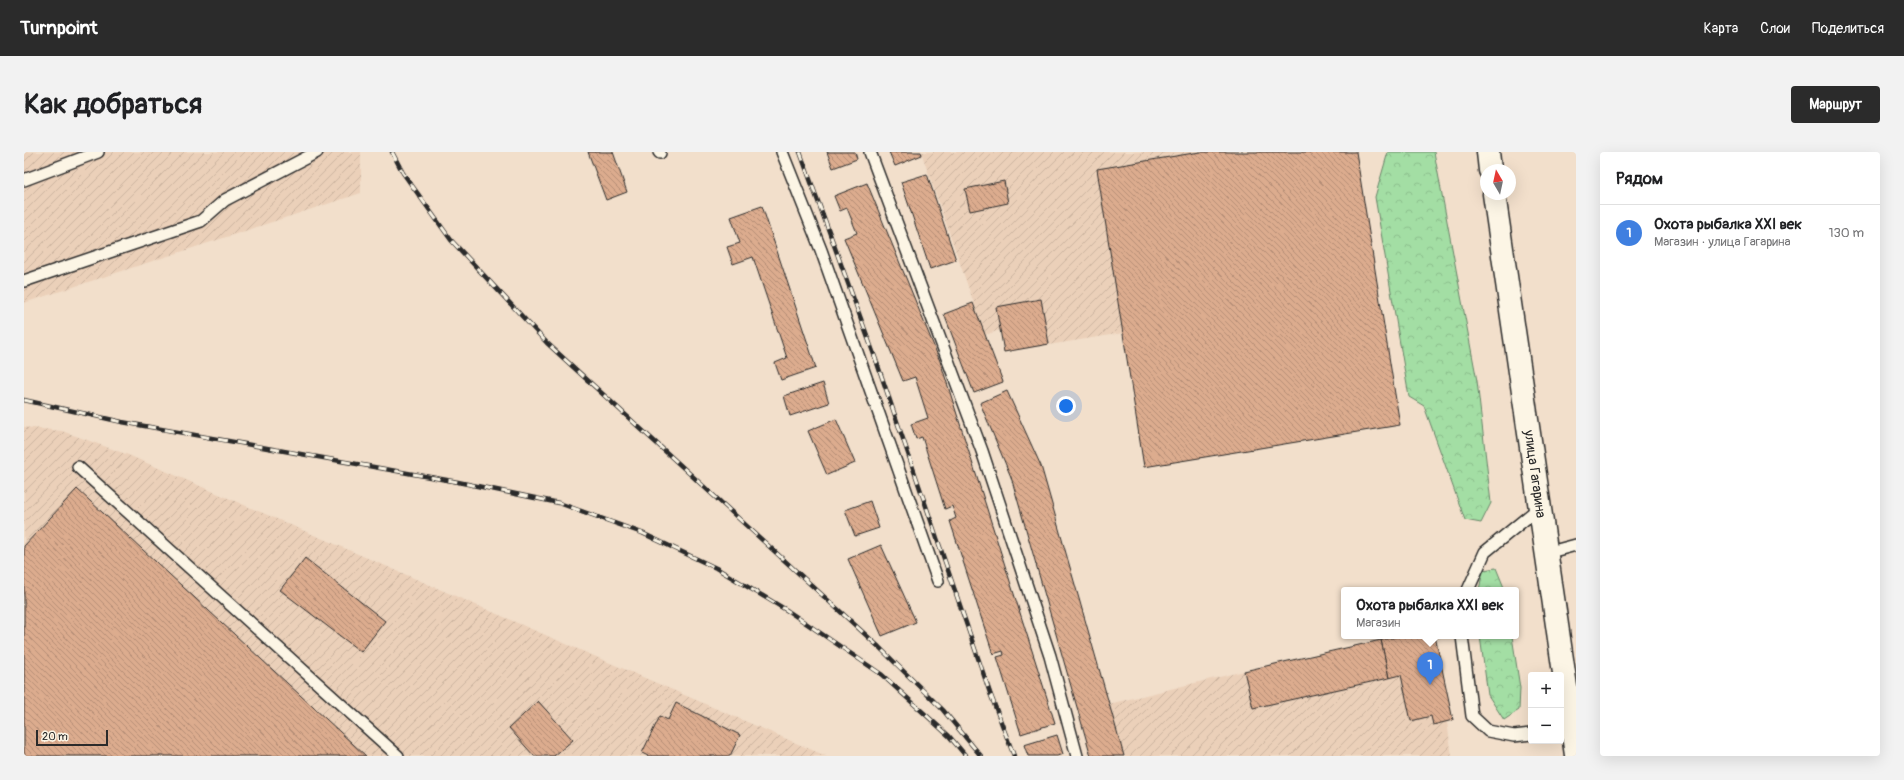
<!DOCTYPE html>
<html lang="ru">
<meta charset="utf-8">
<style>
:root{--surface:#fff;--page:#f2f2f2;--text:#202124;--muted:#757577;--line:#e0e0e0;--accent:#2b2b2b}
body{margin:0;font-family:Pangolin,sans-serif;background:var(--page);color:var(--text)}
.controls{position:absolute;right:12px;bottom:12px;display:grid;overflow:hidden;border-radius:4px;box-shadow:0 4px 16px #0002}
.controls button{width:36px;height:36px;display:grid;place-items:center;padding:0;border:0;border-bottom:1px solid var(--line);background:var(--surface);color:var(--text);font:20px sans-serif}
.compass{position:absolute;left:1456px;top:12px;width:36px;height:36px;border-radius:50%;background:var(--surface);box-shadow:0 4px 16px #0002;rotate:351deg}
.scale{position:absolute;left:12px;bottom:10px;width:72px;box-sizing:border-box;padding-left:4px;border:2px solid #2b2b2b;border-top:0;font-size:11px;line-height:14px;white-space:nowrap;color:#2b2b2b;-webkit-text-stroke:3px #fcf5e5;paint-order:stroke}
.you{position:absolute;left:1042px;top:254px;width:14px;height:14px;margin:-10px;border:3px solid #fff;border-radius:50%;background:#1a73e8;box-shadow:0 0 0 6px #1a73e833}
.badge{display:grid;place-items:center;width:26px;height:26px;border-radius:50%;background:var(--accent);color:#fff;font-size:13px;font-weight:700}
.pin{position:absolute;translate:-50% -33px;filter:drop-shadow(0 1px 2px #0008)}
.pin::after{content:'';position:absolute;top:21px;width:14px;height:12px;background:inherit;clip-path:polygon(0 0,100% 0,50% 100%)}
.popup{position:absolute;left:1317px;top:435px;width:178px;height:52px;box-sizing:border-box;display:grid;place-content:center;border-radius:4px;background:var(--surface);filter:drop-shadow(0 1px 3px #0005);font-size:13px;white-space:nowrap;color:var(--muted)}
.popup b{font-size:15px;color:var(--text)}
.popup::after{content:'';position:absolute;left:50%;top:100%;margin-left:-8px;border:8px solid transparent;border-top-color:var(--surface)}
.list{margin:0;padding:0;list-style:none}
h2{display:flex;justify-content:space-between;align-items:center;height:52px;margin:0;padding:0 16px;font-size:17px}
h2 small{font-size:13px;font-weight:400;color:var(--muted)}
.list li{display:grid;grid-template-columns:26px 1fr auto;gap:12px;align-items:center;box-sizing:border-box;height:56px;padding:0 16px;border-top:1px solid var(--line)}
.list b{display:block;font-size:15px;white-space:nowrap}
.list p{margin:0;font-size:13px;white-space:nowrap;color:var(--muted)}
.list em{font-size:13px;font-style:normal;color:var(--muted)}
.map{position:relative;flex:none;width:1552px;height:604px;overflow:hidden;border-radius:4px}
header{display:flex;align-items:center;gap:24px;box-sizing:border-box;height:56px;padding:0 20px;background:var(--accent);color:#fff}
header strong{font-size:19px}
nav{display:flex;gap:22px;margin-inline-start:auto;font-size:14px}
.intro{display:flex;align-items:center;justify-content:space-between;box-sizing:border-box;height:96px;padding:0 24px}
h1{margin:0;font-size:28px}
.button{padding:10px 18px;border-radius:4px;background:var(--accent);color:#fff;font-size:14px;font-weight:700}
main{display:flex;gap:24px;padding:0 24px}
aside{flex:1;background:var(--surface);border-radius:4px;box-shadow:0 4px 16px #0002}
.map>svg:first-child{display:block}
.industrial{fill:url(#industrial-furrows)}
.forest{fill:url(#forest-crowns);stroke:#678468}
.building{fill:url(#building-back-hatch);stroke:#2b2b2b}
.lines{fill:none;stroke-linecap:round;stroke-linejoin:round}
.service-casing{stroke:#2b2b2b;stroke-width:14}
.secondary-casing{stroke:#2b2b2b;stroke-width:25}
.service{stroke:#fcf5e5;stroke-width:11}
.secondary{stroke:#fcf5e5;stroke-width:22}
.rail-casing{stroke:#2b2b2b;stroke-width:4.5}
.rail{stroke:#fcf5e5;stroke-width:3;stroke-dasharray:9;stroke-linecap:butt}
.labels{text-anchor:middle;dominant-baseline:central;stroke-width:3;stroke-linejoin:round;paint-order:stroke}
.street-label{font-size:14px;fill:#2b2b2b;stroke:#fcf5e5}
</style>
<header>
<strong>Turnpoint</strong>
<nav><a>Карта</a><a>Слои</a><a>Поделиться</a></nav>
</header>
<div class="intro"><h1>Как добраться</h1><a class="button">Маршрут</a></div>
<main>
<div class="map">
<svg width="1552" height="604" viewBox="0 0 1552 604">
<defs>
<pattern id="industrial-furrows" width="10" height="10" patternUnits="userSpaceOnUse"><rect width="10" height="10" fill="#ebd0b9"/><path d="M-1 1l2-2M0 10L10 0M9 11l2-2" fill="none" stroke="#cab39f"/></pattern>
<pattern id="forest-crowns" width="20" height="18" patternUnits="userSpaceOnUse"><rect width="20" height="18" fill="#a3dea4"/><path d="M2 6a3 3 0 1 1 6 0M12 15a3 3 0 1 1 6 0" fill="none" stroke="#8cbf8d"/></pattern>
<pattern id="building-back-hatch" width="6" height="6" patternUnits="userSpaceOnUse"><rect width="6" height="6" fill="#dcac8e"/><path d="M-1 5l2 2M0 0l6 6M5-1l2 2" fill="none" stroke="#b38c74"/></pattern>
</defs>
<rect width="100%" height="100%" fill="#f2dfcb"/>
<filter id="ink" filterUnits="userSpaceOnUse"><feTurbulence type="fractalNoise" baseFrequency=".025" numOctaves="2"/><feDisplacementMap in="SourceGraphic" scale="8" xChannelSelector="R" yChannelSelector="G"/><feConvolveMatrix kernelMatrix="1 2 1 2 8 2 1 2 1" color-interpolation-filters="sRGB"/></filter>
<g filter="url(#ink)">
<g class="industrial">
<path d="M0 0H337V41L0 151Z"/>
<path d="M897 0H1332L1376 273 1120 315 1099 181 980 200 976 178 961 183Z"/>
<path d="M0 275 38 279 102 302 802 604H0Z"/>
<path d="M1377 484H1411L1429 568 1423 570 1428 604H1100L1085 552 1220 519Z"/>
</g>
<g class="forest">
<path d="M1364 0H1410L1453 229 1467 351 1457 371 1441 368 1400 254 1385 245 1351 45Z"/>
<path d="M1472 416 1481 438H1455L1459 418Z"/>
<path d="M1456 484H1488L1496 536 1495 558 1480 568 1464 543Z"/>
</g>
<g class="building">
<path d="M564 0H589L603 40 582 48Z"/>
<path d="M803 0H831L833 7 809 16Z"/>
<path d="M865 0H897L898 3 871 14Z"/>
<path d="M1176 0H1332L1376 273 1120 315 1073 17Z"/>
<path d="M903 22 932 108 906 117 877 30Z"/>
<path d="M980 29 984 51 946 59 941 37Z"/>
<path d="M843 31 916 209 1031 571 997 582 973 505 980 503 979 499 969 502 926 369 932 366 928 354 921 357 898 285 892 287 887 272 904 266 891 225 879 229 820 86 833 81 823 56 816 59 810 44Z"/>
<path d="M738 54 792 216 757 228 751 211 763 206 729 105 709 112 703 95 716 91 707 65Z"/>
<path d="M1017 147 1025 192 980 200 972 155Z"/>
<path d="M949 151 979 230 950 241 920 162Z"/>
<path d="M799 231 805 251 766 264 760 244Z"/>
<path d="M983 239 1017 314 1100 604H1067L987 325 956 251Z"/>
<path d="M812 267 831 311 803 323 784 279Z"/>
<path d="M53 337 342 604H0V394Z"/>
<path d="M846 349 855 376 831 384 821 358Z"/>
<path d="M857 393 892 470 858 484 824 407Z"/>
<path d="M281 406 361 469 337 500 256 438Z"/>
<path d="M1377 484H1411L1429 568 1409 573 1407 564 1387 569 1377 523 1365 526 1357 488Z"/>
<path d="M1357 488 1365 526 1229 556 1220 519Z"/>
<path d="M514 549 549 588 530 604H510L485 576Z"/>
<path d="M652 551 716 583 706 604H624L618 601 636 564 644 568Z"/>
<path d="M1033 583 1039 602 1033 604H1004L1000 593Z"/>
</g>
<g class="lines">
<g class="service-casing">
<g id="service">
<path d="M635 0 636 1"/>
<path d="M758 0 797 98 914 429"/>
<path d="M846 0 958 299 1026 504 1053 604"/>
<path d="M0 28 74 0"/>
<path d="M0 129 177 69 201 48 293 0"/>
<path d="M54 315 374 604"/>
<path d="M1522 401 1552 393"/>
<path d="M1444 438 1461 400 1516 355"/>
<path d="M1438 484 1448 564 1464 579 1490 584 1507 582"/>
</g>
</g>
<g class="secondary-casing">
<g id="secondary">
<path d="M1464 0 1466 18"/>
<path d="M1470 42 1552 603"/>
</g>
</g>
<use href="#service" class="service"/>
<use href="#secondary" class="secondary"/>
<g class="rail-casing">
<g id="rail">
<path d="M368 0 379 21 427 88 523 191 855 495 919 558 957 604"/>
<path d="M776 0 852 208 966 541 990 604"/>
<path d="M0 248 98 270 434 330 535 351 618 381 692 416 764 459 857 522 925 584 942 604"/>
</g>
</g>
<use href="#rail" class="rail"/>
</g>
</g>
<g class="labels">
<g class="street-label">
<text transform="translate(1511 322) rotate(82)">улица Гагарина</text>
</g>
</g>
</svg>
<div class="controls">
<button>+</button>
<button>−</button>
</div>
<svg class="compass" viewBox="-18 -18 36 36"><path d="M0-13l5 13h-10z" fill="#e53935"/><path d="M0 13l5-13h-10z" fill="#757577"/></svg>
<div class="scale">20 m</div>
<div class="you"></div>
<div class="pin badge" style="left:1406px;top:533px;background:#3f7fe0">1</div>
<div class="popup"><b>Охота рыбалка XXI век</b>Магазин</div>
</div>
<aside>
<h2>Рядом<small></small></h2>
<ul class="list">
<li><span class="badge" style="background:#3f7fe0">1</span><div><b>Охота рыбалка XXI век</b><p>Магазин · улица Гагарина</p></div><em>130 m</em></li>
</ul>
</aside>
</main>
